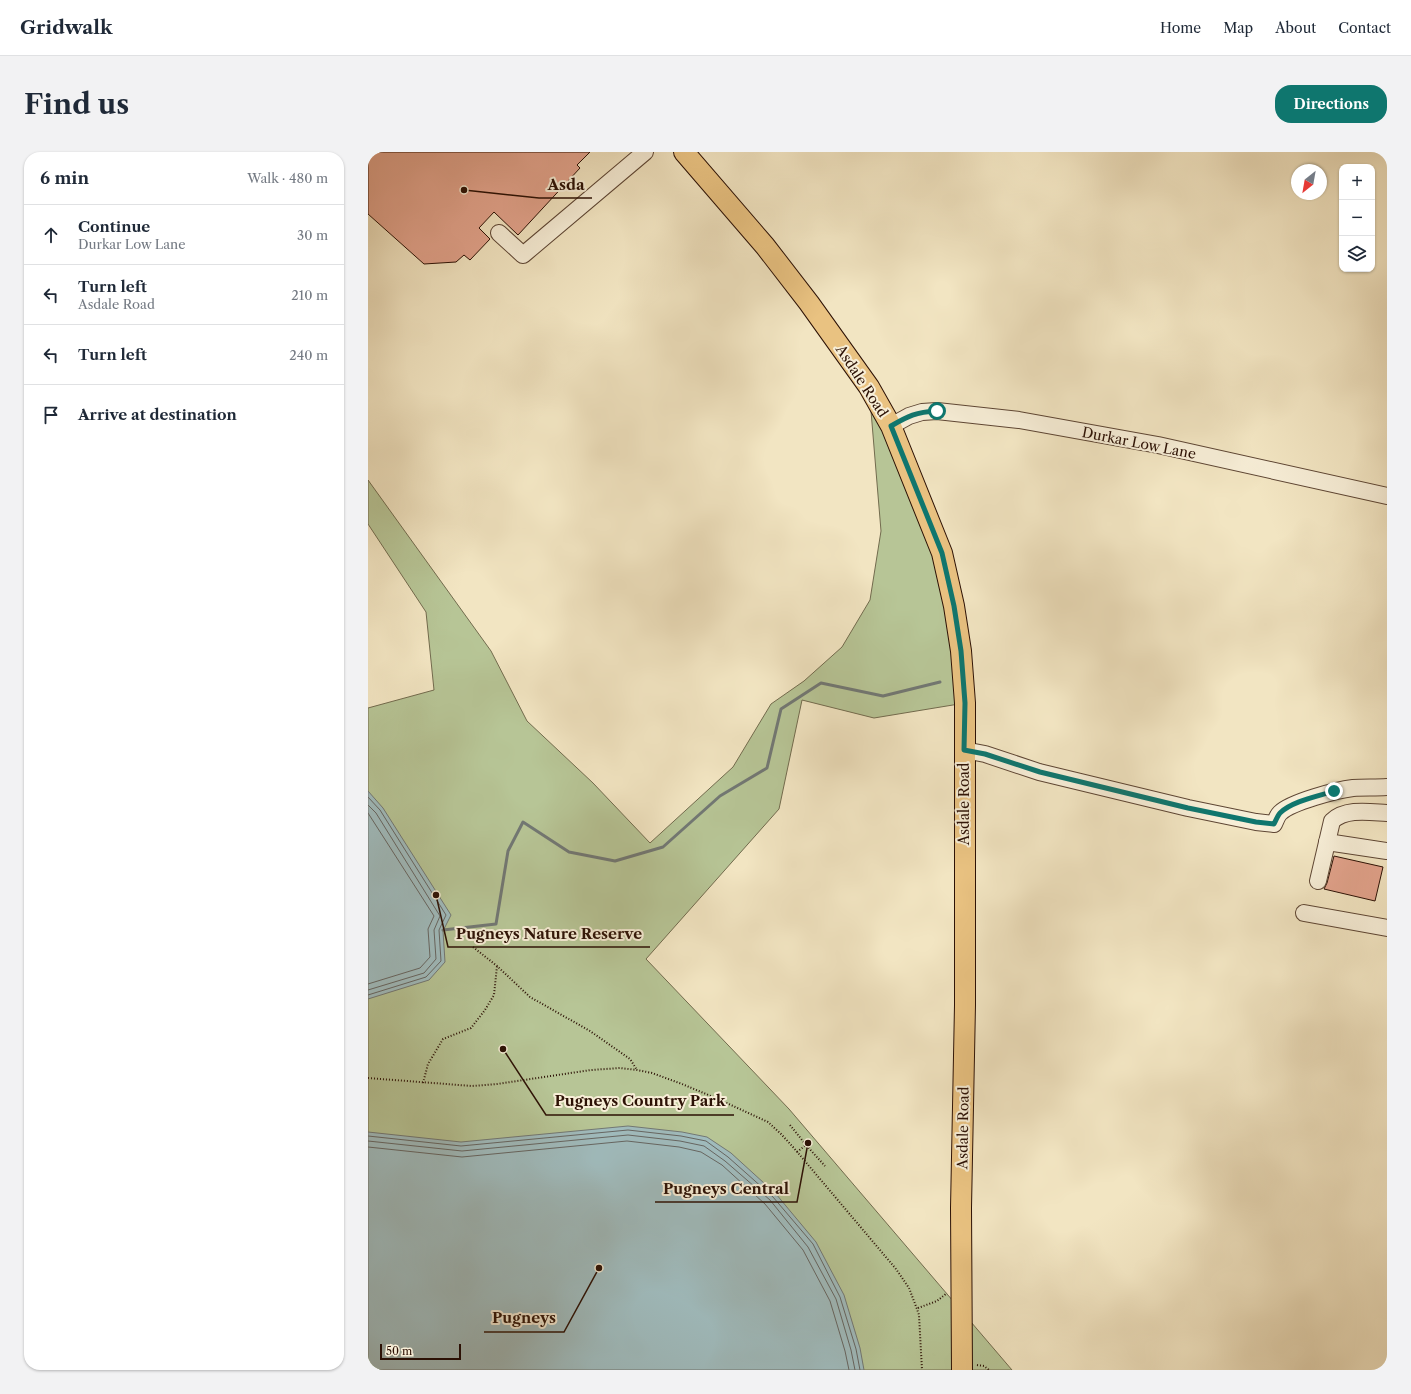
<!DOCTYPE html>
<meta charset="utf-8">
<style>
:root{--surface:#fff;--page:#f2f2f3;--text:#1f2937;--muted:#747a83;--line:#e0e1e3;--accent:#0f766e}
body{margin:0;font-family:"Libre Caslon Text",serif;background:var(--page);color:var(--text)}
.controls{position:absolute;right:12px;top:12px;display:grid;overflow:hidden;border-radius:8px;box-shadow:0 1px 3px #0004}
.controls button{width:36px;height:36px;display:grid;place-items:center;padding:0;border:0;border-bottom:1px solid var(--line);background:var(--surface);color:var(--text);font:20px sans-serif}
.compass{position:absolute;left:923px;top:12px;width:36px;height:36px;border-radius:50%;background:var(--surface);box-shadow:0 1px 3px #0004;rotate:211deg}
.scale{position:absolute;left:12px;bottom:10px;width:81px;box-sizing:border-box;padding-left:4px;border:2px solid #2c1105;border-top:0;font-size:11px;line-height:14px;white-space:nowrap;color:#2c1105;-webkit-text-stroke:3px #f7eed7;paint-order:stroke}
.stop{position:absolute;width:12px;height:12px;margin:-9px;border:3px solid #0f766e;border-radius:50%;background:#fff}
.stop.end{background:#0f766e;border-color:#fff;box-shadow:0 1px 4px #0008}
.list{margin:0;padding:0;list-style:none}
h2{display:flex;justify-content:space-between;align-items:center;height:52px;margin:0;padding:0 16px;font-size:17px}
h2 small{font-size:13px;font-weight:400;color:var(--muted)}
.list li{display:grid;grid-template-columns:26px 1fr auto;gap:12px;align-items:center;box-sizing:border-box;height:60px;padding:0 16px;border-top:1px solid var(--line)}
.list b{display:block;font-size:15px;white-space:nowrap}
.list p{margin:0;font-size:13px;white-space:nowrap;color:var(--muted)}
.list em{font-size:13px;font-style:normal;color:var(--muted)}
.icon{flex:none;width:22px;height:22px;fill:none;stroke:currentColor;stroke-width:2;stroke-linecap:round;stroke-linejoin:round}
.map{position:relative;flex:none;width:1019px;height:1218px;overflow:hidden;border-radius:16px}
header{display:flex;align-items:center;gap:24px;box-sizing:border-box;height:56px;padding:0 20px;background:var(--surface);border-bottom:1px solid var(--line)}
header strong{font-size:19px}
nav{display:flex;gap:22px;margin-inline-start:auto;font-size:14px}
.intro{display:flex;align-items:center;justify-content:space-between;box-sizing:border-box;height:96px;padding:0 24px}
h1{margin:0;font-size:28px}
.button{padding:10px 18px;border-radius:16px;background:var(--accent);color:#fff;font-size:14px;font-weight:700}
main{display:flex;gap:24px;padding:0 24px}
aside{flex:1;background:var(--surface);border-radius:16px;box-shadow:0 1px 3px #0004}
.map>svg:first-child{display:block}
.green{fill:#b7c596;stroke:#726b4e}
.water{fill:#a0bcbe;stroke:#727874}
.lines{fill:none;stroke-linecap:round;stroke-linejoin:round}
.shore{stroke:#666662;stroke-width:1}
.stream{stroke:#727874;stroke-width:3}
.building{fill:#e2a38c;stroke:#2c1105}
.minor-casing{stroke:#5e4634;stroke-width:18}
.major-casing{stroke:#2c1105;stroke-width:22}
.path{stroke:#2c1105;stroke-width:2;stroke-dasharray:1 2;stroke-linecap:butt}
.minor{stroke:#f7eed7;stroke-width:16}
.major{stroke:#e9c281;stroke-width:20}
.route{stroke:#0f766e;stroke-width:5}
.labels{text-anchor:middle;dominant-baseline:central;stroke-width:4;stroke-linejoin:round;paint-order:stroke}
.street-label{font-size:14px;fill:#2c1105;stroke:#f7eed7}
.leader{fill:none;stroke:#2c1105;stroke-width:1.5}
.callout-dot{fill:#2c1105;stroke:#f7eed7;stroke-width:1.5}
.callout-label{font-size:15px;text-anchor:middle;font-weight:bold;fill:#2c1105;stroke:#f7eed7;stroke-width:4;stroke-linejoin:round;paint-order:stroke}
</style>
<header>
<strong>Gridwalk</strong>
<nav><a>Home</a><a>Map</a><a>About</a><a>Contact</a></nav>
</header>
<div class="intro"><h1>Find us</h1><a class="button">Directions</a></div>
<main>
<aside>
<h2>6 min<small>Walk · 480 m</small></h2>
<ul class="list">
<li><svg class="icon" aria-label="ahead" viewBox="0 0 24 24"><path d="M12 20V5M6 11l6-6 6 6"/></svg><div><b>Continue</b><p>Durkar Low Lane</p></div><em>30 m</em></li>
<li><svg class="icon" aria-label="left" viewBox="0 0 24 24"><path d="M17 20v-9H6M10 6l-5 5 5 5"/></svg><div><b>Turn left</b><p>Asdale Road</p></div><em>210 m</em></li>
<li><svg class="icon" aria-label="left" viewBox="0 0 24 24"><path d="M17 20v-9H6M10 6l-5 5 5 5"/></svg><div><b>Turn left</b></div><em>240 m</em></li>
<li><svg class="icon" aria-label="arrive" viewBox="0 0 24 24"><path d="M6 21V4h12l-3 4 3 4H6"/></svg><div><b>Arrive at destination</b></div></li>
</ul>
</aside>
<div class="map">
<svg width="1019" height="1218" viewBox="0 0 1019 1218">
<rect width="100%" height="100%" fill="#f2e5c2"/>
<filter id="stains"><feTurbulence type="fractalNoise" baseFrequency=".005" numOctaves="4"/><feColorMatrix values="0 0 0 0 .2 0 0 0 0 .09 0 0 0 0 .02 0 0 0 .5 -.17"/></filter>
<radialGradient id="worn" r=".72"><stop offset=".6" stop-color="#630" stop-opacity="0"/><stop offset="1" stop-color="#630" stop-opacity=".3"/></radialGradient>
<path class="green" d="M501 235 555 351 597 551 506 566 434 548 411 657 278 807 421 957 644 1218H0V556L66 538 58 460 0 372V328L123 499 159 569 225 631 282 691 365 615 403 552 436 529 474 495 502 448 513 379Z"/>
<g class="water">
<path d="M0 639 15 656 83 763 75 779 77 810 61 828 0 847Z"/>
<path d="M260 974 314 980 339 985 363 1001 408 1042 448 1090 476 1143 492 1196 496 1218H0V980L93 990Z"/>
</g>
<g class="lines">
<g class="shore">
<path d="M0 645 12 658 78 763 71 778 73 809 58 825 0 843"/>
<path d="M0 653 8 661 72 764 66 778 68 807 56 821 0 838"/>
<path d="M0 661 66 764 60 777 62 805 52 816 0 832"/>
<path d="M0 984 93 994 260 978 313 984 338 989 360 1005 405 1045 445 1092 472 1145 488 1197 492 1218"/>
<path d="M0 989 94 999 260 983 312 989 336 994 357 1009 402 1048 440 1095 468 1147 483 1198 487 1218"/>
<path d="M0 995 94 1005 259 989 311 995 333 1000 354 1013 397 1052 435 1098 462 1149 477 1199 481 1218"/>
</g>
<path class="stream" d="M75 778 128 772 140 699 155 670 201 700 247 709 295 695 352 644 399 616 413 557 453 531 515 544 572 530"/>
</g>
<g class="building">
<path d="M0 0H222L209 13 212 16 150 83 126 60 111 76 122 87 102 108 96 103 88 110 56 112 0 62Z"/>
<path d="M966 704 1015 715 1007 749 956 737 959 731Z"/>
</g>
<g class="lines">
<g class="minor-casing">
<g id="minor">
<path d="M131 81 155 103 277 0"/>
<path d="M523 274 541 264 554 260 569 259 651 268 790 293 1019 344"/>
<path d="M596 598 617 602 671 620 820 656 888 670 906 672C908 668 909 664 912 661 923 650 969 638 985 636 996 635 1008 636 1019 635"/>
<path d="M959 690 1019 699"/>
<path d="M950 729 964 669C978 656 1001 660 1019 661"/>
<path d="M936 761 1019 776"/>
</g>
</g>
<g class="major-casing">
<path id="major" d="M316 0 397 94 441 151 501 235 523 274 574 401 586 454 593 499 597 551V853L593 1056 594 1218"/>
</g>
<g class="path">
<path d="M105 795 129 814 162 845 222 879 262 907 269 918"/>
<path d="M0 926 104 934 129 932 223 918 252 916 269 918 284 921 314 932 350 947 400 970 413 982 425 995 528 1117 541 1136 549 1157 551 1163 554 1218"/>
<path d="M55 931 60 912 75 887 103 876 117 858 126 843 129 814"/>
<path d="M422 973 438 993"/>
<path d="M429 1000 438 993 457 1014"/>
<path d="M550 1156 569 1149 579 1141"/>
<path d="M609 1213 616 1214 621 1218"/>
</g>
<use href="#minor" class="minor"/>
<use href="#major" class="major"/>
</g>
<g class="lines">
<path class="route" d="M569 259C548 260 540 264 523 274L574 401 586 454 593 499 597 551 596 598 617 602 672 620 820 656 888 670 906 672C908 668 910 663 912 661 924 649 951 644 966 639"/>
</g>
<g class="labels">
<g class="street-label">
<text transform="translate(494 229) rotate(57)">Asdale Road</text>
<text transform="translate(771 291) rotate(11)">Durkar Low Lane</text>
<text transform="translate(596 652) rotate(-90)">Asdale Road</text>
<text transform="translate(595 976) rotate(-89)">Asdale Road</text>
</g>
</g>
<path class="leader" d="M96 38L171 46H224M68 743L80 795H282M135 897L178 963H366M440 991L429 1050H287M231 1116L196 1180H116"/>
<g class="callout-dot">
<circle cx="96" cy="38" r="4"/>
<circle cx="68" cy="743" r="4"/>
<circle cx="135" cy="897" r="4"/>
<circle cx="440" cy="991" r="4"/>
<circle cx="231" cy="1116" r="4"/>
</g>
<g class="callout-label">
<text x="198" y="38">Asda</text>
<text x="181" y="787">Pugneys Nature Reserve</text>
<text x="272" y="954">Pugneys Country Park</text>
<text x="358" y="1042">Pugneys Central</text>
<text x="156" y="1171">Pugneys</text>
</g>
<rect width="100%" height="100%" filter="url(#stains)"/>
<rect width="100%" height="100%" fill="url(#worn)"/>
</svg>
<div class="controls">
<button>+</button>
<button>−</button>
<button><svg class="icon" aria-label="layers" viewBox="0 0 24 24"><path d="M12 4l9 5-9 5-9-5zM3 14l9 5 9-5"/></svg></button>
</div>
<svg class="compass" viewBox="-18 -18 36 36"><path d="M0-13l5 13h-10z" fill="#e53935"/><path d="M0 13l5-13h-10z" fill="#747a83"/></svg>
<div class="scale">50 m</div>
<div class="stop" style="left:569px;top:259px"></div>
<div class="stop end" style="left:966px;top:639px"></div>
</div>
</main>
